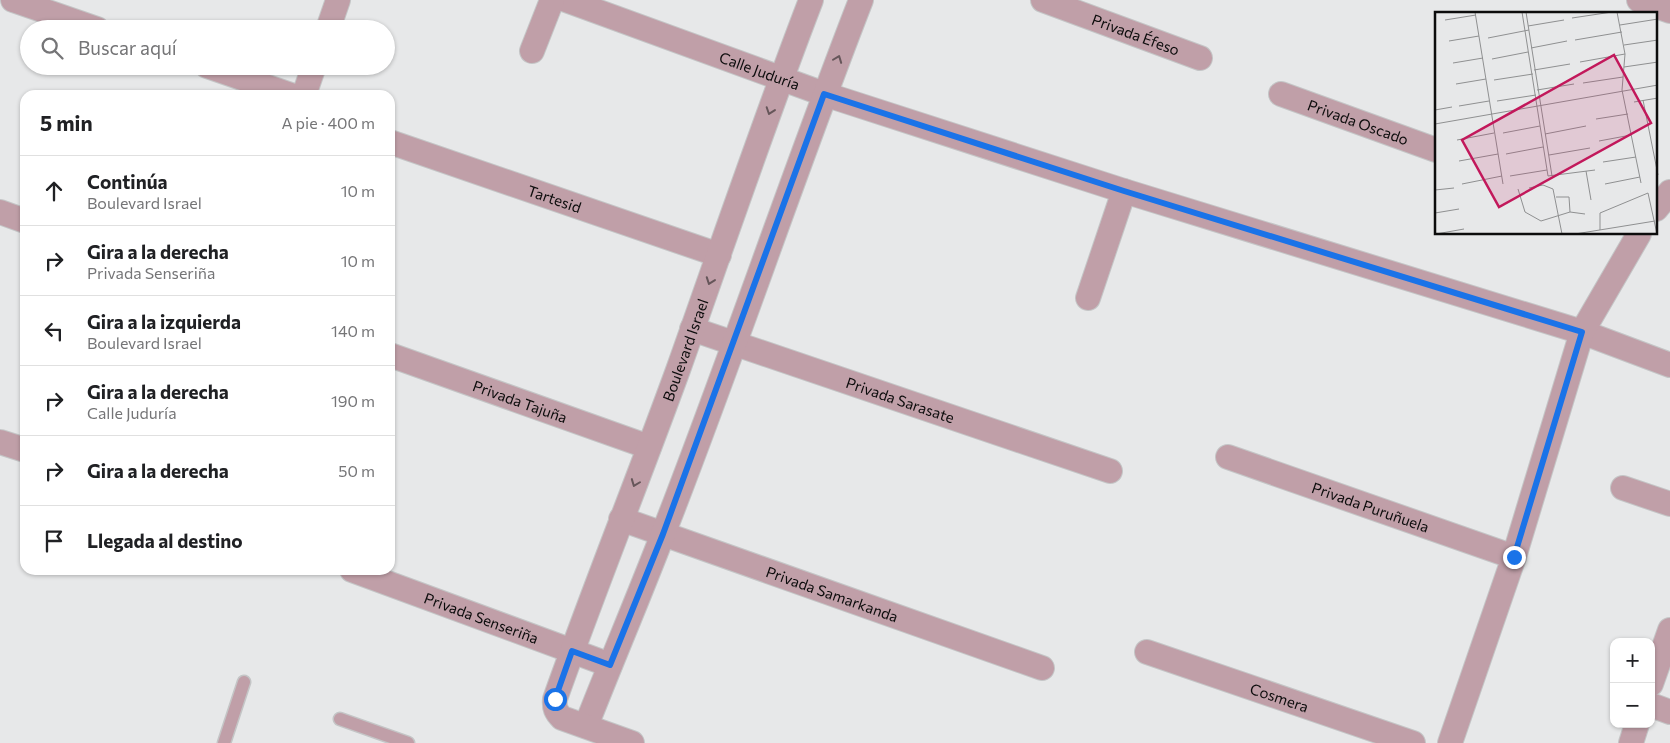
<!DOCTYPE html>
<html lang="es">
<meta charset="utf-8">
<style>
:root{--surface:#fff;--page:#f2f2f2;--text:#202124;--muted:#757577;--line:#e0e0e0}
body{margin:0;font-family:Commissioner,sans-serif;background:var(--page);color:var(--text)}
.controls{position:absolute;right:15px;bottom:15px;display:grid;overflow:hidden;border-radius:10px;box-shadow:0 1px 4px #0004}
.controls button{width:45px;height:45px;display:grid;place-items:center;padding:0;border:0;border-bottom:1px solid var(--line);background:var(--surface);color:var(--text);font:25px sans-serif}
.stop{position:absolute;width:15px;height:15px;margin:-11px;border:4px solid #1a73e8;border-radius:50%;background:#fff}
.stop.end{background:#1a73e8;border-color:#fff;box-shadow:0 1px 5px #0008}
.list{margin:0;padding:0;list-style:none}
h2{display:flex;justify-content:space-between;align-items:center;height:65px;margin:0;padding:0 20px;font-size:21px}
h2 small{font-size:16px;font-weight:400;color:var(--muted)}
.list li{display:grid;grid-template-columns:32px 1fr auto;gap:15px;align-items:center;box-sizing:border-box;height:70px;padding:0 20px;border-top:1px solid var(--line)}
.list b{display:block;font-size:19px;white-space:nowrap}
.list p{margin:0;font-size:16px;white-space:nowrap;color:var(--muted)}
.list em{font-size:16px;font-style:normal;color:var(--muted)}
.icon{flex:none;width:28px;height:28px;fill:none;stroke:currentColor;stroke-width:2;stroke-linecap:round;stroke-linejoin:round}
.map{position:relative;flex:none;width:1670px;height:743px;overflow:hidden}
.search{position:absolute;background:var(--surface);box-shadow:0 1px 4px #0004;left:20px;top:20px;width:375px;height:55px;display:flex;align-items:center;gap:12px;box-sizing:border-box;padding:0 18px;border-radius:28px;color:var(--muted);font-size:19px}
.panel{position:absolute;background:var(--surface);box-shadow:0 1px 4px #0004;left:20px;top:90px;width:375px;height:485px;border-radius:15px}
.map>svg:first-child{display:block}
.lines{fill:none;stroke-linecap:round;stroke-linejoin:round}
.lane-casing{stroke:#c4c5c6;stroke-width:15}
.street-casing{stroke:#c4c5c6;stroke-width:26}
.lane{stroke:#c09fa8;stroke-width:12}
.street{stroke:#c09fa8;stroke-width:24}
.oneway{stroke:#66565a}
.route{stroke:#1a73e8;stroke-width:6}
.labels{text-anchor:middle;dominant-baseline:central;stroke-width:4.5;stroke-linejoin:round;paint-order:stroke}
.street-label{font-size:15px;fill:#0c0c0c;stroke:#e7e8e9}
.inset-road{fill:none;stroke:#8f9091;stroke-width:1}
.view{fill:#c2185b;fill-opacity:0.15;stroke:#c2185b;stroke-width:2.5}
.inset-edge{fill:none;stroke:#0c0c0c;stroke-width:2.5}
</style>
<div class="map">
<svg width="1670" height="743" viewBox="0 0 1670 743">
<rect width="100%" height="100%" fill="#e7e8e9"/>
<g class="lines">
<g class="lane-casing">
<g id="lane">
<path d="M340 719 408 743"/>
<path d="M224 743 244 682"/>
</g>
</g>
<g class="street-casing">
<g id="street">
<path d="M13 0 97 29"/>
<path id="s1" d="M566 0 824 94 1124 191 1582 332 1670 365"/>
<path id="s2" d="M1043 0 1200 58"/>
<path d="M1639 0 1670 11"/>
<path d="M328 29 338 0"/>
<path d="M532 51 552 0"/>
<path d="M207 66 291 95"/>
<path id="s3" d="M1281 94 1436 150"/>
<path d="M304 95 314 66"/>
<path id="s4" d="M390 142 719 255"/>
<path d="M1656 209 1670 192"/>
<path d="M0 212 25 221"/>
<path d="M1088 298 1124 191"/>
<path id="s5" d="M692 329 1110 471"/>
<path id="s6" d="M390 355 649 447"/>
<path d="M0 442 25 450"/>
<path id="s7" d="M1228 457 1514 557"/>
<path d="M1623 488 1670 504"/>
<path id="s8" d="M621 519 1042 668"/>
<path id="s9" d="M352 570 610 665"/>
<path id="s10" d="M1147 652 1413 743"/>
<path d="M1651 684 1670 630"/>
<path d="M1651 705 1670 712"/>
<path d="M586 726C611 662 638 599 663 534 732 358 792 177 861 0"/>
<path id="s11" d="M632 743 562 718C556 712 554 708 555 699 594 589 638 480 678 370 722 246 764 122 811 0"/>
<path d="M1450 743 1514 557 1582 332 1639 234"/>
<path d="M1631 743 1637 724"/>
</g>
</g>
<use href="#lane" class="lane"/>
<use href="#street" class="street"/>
</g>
<defs><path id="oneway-chevron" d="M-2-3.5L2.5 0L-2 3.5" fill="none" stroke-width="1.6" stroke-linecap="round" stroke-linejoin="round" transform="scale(1.25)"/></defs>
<g class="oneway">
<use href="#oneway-chevron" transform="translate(838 59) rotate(-69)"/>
<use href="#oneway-chevron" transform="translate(770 111) rotate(109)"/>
<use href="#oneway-chevron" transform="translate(710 281) rotate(110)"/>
<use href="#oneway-chevron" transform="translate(635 483) rotate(111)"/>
</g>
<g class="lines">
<path class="route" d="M555 699 572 651 610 665 663 534 824 94 1124 191 1582 332 1514 557"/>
</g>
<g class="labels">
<g class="street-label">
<text stroke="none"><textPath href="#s2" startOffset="99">Privada Éfeso</textPath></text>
<text stroke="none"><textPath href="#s1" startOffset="206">Calle Juduría</textPath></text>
<text stroke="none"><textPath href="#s3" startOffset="82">Privada Oscado</textPath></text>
<text stroke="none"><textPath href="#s4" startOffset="174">Tartesid</textPath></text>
<text stroke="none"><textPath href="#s11" startOffset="468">Boulevard Israel</textPath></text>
<text stroke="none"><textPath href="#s5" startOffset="220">Privada Sarasate</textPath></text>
<text stroke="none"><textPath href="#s6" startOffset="138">Privada Tajuña</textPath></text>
<text stroke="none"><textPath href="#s7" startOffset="151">Privada Puruñuela</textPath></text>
<text stroke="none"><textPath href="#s8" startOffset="224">Privada Samarkanda</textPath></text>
<text stroke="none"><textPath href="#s9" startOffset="138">Privada Senseriña</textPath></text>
<text stroke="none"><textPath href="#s10" startOffset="140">Cosmera</textPath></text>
</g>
</g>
<g transform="translate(1435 12)">
<rect width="222" height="222" fill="#e7e8e9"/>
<path class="inset-road" d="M40 0 68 172M87 0 113 164 160 158M91 0 117 164M182 0 190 42 187 78 206 171M137 6 177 0M10 8 41 3M185 13 223 7M93 14 129 8M53 26 94 18M140 28 187 20M14 29 44 24M189 33 223 28M96 36 132 29M57 47 93 40M145 50 190 42M18 51 48 46M189 55 223 50M99 58 135 52M59 68 98 62M148 71 188 65M21 72 51 67M102 78 139 72M208 88 223 163M62 89 101 83M199 90 223 86M24 94 54 89M0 98 17 95M161 107 193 102M0 112 223 73M68 121 105 114M110 122 151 114M22 128 59 121M164 129 196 123M71 142 108 135M114 143 155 136M24 149 63 142M168 150 201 145M151 159 156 188M75 164 112 158M27 172 67 164M170 172 205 165M94 176 108 173 118 177 127 222M83 177 90 200 106 209 135 200 134 185H121M0 178 19 176M135 200 150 202M0 201 24 197M165 218V201L213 181 222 222M1 222 29 217M140 222 220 209"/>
<path class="view" d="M179 43 216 111 64 195 27 128Z"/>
<rect width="222" height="222" class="inset-edge"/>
</g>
</svg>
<div class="controls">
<button>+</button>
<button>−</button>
</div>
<div class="stop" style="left:555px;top:699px"></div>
<div class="stop end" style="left:1514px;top:557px"></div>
<div class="search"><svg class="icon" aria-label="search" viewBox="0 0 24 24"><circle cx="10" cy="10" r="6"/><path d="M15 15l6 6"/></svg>Buscar aquí</div>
<section class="panel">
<h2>5 min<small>A pie · 400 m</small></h2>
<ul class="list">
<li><svg class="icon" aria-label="ahead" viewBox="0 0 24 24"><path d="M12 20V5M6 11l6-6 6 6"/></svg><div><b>Continúa</b><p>Boulevard Israel</p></div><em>10 m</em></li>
<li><svg class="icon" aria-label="right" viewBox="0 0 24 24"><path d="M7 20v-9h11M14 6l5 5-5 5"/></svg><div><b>Gira a la derecha</b><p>Privada Senseriña</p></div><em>10 m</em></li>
<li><svg class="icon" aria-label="left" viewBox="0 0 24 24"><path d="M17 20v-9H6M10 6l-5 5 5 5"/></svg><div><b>Gira a la izquierda</b><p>Boulevard Israel</p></div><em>140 m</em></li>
<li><svg class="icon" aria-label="right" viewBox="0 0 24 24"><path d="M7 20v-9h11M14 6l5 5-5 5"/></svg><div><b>Gira a la derecha</b><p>Calle Juduría</p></div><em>190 m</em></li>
<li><svg class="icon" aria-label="right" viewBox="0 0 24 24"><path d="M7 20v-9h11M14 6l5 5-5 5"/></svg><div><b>Gira a la derecha</b></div><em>50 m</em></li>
<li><svg class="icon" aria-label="arrive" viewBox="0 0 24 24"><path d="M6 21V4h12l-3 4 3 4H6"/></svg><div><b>Llegada al destino</b></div></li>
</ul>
</section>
</div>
